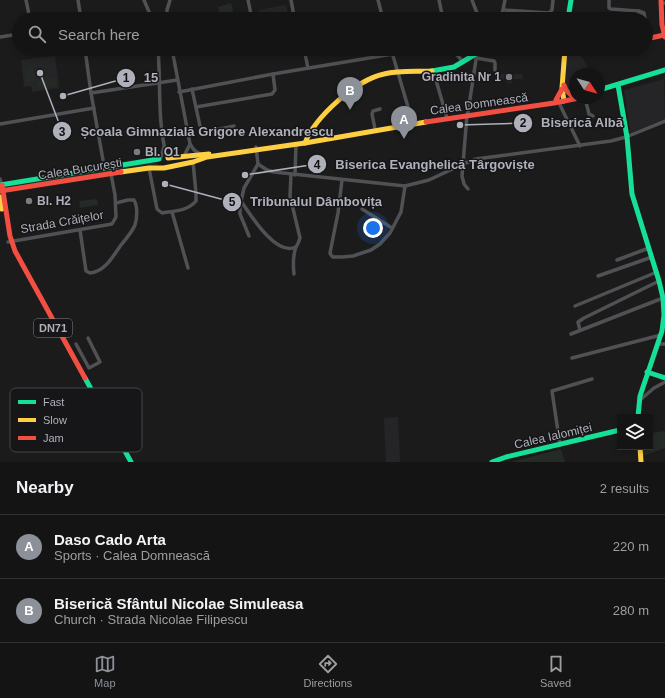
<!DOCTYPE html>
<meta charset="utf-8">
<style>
:root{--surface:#141414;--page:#212122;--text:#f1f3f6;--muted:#9d9ea0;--line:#333334;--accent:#8c9099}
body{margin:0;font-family:Helvetica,sans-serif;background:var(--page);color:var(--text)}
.controls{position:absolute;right:12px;bottom:12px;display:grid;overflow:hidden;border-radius:0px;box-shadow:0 2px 6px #0003}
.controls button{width:36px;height:36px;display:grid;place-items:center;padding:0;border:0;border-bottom:1px solid var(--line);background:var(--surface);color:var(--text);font:20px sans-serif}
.compass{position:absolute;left:569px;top:68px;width:36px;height:36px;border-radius:50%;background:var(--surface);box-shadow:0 2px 6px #0003;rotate:126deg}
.you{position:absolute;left:373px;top:228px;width:14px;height:14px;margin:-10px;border:3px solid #fff;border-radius:50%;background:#1a73e8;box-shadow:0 0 0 6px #1a73e833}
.badge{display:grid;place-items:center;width:26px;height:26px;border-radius:50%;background:var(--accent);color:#fff;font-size:13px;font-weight:700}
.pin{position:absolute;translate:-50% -33px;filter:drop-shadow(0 1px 2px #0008)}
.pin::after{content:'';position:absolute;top:21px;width:14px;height:12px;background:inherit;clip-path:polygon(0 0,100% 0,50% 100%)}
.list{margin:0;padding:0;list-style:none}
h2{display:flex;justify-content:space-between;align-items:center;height:52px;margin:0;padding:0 16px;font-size:17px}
h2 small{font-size:13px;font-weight:400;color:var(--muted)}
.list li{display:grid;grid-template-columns:26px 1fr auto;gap:12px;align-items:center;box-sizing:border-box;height:64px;padding:0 16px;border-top:1px solid var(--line)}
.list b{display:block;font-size:15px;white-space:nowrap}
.list p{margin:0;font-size:13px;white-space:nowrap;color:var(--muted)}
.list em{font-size:13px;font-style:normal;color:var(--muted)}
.icon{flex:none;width:22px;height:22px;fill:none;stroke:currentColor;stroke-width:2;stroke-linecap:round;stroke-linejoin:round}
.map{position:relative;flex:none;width:665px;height:462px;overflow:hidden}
.search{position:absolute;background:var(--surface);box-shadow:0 2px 6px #0003;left:12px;right:12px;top:12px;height:44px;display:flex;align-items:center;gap:10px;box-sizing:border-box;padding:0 14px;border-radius:22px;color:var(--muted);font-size:15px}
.sheet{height:180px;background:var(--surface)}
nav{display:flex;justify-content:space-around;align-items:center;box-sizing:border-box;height:56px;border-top:1px solid var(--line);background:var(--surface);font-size:11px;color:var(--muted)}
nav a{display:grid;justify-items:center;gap:2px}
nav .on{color:var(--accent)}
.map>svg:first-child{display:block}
.built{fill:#252527}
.green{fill:#242a25}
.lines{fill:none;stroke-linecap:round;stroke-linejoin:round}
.street{stroke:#505154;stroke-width:3.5}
.fast{stroke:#16e098;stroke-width:5}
.slow{stroke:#ffcf43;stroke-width:5}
.jam{stroke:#f24e42;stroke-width:5}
.poi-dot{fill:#7b7c82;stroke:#161517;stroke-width:1.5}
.labels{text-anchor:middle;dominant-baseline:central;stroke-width:3;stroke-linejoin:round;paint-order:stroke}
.shield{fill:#161517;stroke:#808289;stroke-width:1}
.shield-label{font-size:11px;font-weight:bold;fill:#aeb0ba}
.poi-label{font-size:12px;font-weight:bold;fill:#aeb0ba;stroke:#161517;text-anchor:start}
.street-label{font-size:12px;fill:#aeb0ba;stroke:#161517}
.key{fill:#161517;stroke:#444448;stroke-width:1}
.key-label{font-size:11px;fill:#aeb0ba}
.leader{fill:none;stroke:#aeb0ba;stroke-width:1.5}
.callout-dot{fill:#aeb0ba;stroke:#161517;stroke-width:1.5}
.mark-label{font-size:12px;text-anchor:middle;font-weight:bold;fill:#111}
.callout-label{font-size:13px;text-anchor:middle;font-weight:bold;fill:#aeb0ba;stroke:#161517;stroke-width:3;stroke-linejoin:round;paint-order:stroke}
</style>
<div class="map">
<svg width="665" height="462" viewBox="0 0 665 462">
<rect width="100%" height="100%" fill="#1b1b1b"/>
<g class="built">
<path d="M286 5 289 19H260L258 10Z"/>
<path d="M566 49H580V54L587 65 588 74H575V94H574L571 93 565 84Z"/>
<path d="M55 56 59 88 32 92 31 86 24 87 21 60Z"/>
<path d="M509 72V74H522L523 79H512V83L507 84 506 79 497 81 496 76Z"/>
<path d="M664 79 665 119 630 133 624 90Z"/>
<path d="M398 417 400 462H386L384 418Z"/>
</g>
<g class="green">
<path d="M231 3 235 19H201L200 17 219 13 218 7Z"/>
<path d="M33 67 35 81 26 83 25 68Z"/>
<path d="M55 78 57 85 37 88 36 81Z"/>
<path d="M157 162 158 165 28 185 30 181Z"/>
<path d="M97 199 98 205 80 208 79 201Z"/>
<path d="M665 431V448L643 456V447H650V433Z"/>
<path d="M561 449 565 462H511Z"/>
</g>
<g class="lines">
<g class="street">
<path d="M26 0 30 19"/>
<path d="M78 0 81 19"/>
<path d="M144 0 152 19"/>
<path d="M248 0 252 19"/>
<path d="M291 0 294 16 297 19"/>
<path d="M378 0 383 19"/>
<path d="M439 0 443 19"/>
<path d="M609 0V8L611 9 638 11 644 13 645 19"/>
<path d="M664 3H665"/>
<path d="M504 10 549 13 552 10 553 0"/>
<path d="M639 11 641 19"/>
<path d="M117 19 150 14"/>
<path d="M167 19V10L170 0"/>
<path d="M472 19 477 13 472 0"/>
<path d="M501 19 505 0"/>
<path d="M646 25 648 35 646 39"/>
<path d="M0 37 19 34"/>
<path d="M85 49 91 93 103 160"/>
<path d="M158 49C161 85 157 123 167 157"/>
<path d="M172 49 190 144 194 150 200 154"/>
<path d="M304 49 308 68"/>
<path d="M391 49 413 124"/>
<path d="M452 49 463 62"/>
<path d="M476 58 494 61 495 63V70"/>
<path d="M433 70 447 118"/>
<path d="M192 89 200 126 203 130 206 132 234 126"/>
<path d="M179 92 273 74 393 54"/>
<path d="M91 93 177 80"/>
<path d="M585 98 589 114 593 116"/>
<path d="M558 100 561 107 580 146"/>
<path d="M196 107 272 94 275 90 273 74"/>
<path d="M0 124 94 108"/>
<path d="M375 129 372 114 373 111 380 109"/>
<path d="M184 156 190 144"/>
<path d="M161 157 164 147"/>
<path d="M258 164 267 170 274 172 405 186 429 180 463 164 476 159 611 141 626 137 665 121"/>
<path d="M149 168 157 209 162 213C174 211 188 211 196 201V193L193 162"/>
<path d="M291 174 290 196 300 238C299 242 298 244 296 247 293 255 293 265 294 274"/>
<path d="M295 175 296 144"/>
<path d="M0 179 2 185"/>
<path d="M342 180 338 213 330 253 331 255 333 257H342L353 256 371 250 380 244 390 233 401 212 405 186"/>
<path d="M468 189 464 184 462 176 467 115 468 112 477 53"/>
<path d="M241 201C250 214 276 257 296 247"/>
<path d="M362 209 392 228"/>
<path d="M172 212 188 268"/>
<path d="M80 230 86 271 90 273C105 272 113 256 121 245 126 239 132 232 135 225 137 218 138 207 134 200H128L116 203"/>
<path d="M249 236 240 214V206L244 188 258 164 256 147"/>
<path d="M8 242 112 224 116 217 115 195 111 174"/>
<path d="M617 260 649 248"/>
<path d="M598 276 652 257"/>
<path d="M575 306 657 272"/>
<path d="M580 330 578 322 584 318 659 281"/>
<path d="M571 334 663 298"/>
<path d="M76 344 89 368 100 362 88 338"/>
<path d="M658 344H665"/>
<path d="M572 358 661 335"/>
<path d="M640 400 654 388 665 382"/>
<path d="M560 445 552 391 592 379"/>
</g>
<g class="fast">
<path d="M568 19 571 0"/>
<path d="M432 71 454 67 484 49"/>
<path d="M618 85 627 137 632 194 659 281 663 298 664 315 662 331 640 396 638 417"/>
<path d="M599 90 665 70"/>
<path d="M0 185 159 159"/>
<path d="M647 372 665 378"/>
<path d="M85 378 131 462"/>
<path d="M492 462 506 457 620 430"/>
</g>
<g class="slow">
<path d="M564 101 562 88 565 49"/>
<path d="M305 143C315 117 356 80 384 74 400 70 416 72 432 71"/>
<path d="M168 158 209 154"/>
<path d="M121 172 149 168H164L193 162 207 157 305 143 426 122"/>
<path d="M0 197 2 209"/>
<path d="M640 447 641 462"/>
</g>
<g class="jam">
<path d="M661 0 662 25 665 37"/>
<path d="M646 39 664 35"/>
<path d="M564 85 566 90 573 97"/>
<path d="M556 100 562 89"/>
<path d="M426 122 554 103 579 98"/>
<path d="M2 185 10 236 15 251 85 378"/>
<path d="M0 191 121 172"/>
</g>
</g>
<g class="poi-dot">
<circle cx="509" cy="77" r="4"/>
<circle cx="137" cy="152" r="4"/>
<circle cx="29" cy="201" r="4"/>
</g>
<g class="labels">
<rect class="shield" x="34" y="319" width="38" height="18" rx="3"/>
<g class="shield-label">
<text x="53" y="328">DN71</text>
</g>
<g class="poi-label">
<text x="501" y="77" text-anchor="end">Gradinita Nr 1</text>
<text x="145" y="152">Bl. O1</text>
<text x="37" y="201">Bl. H2</text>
</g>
<g class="street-label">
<text transform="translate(479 104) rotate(-8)">Calea Domnească</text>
<text transform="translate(80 169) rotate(-9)">Calea București</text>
<text transform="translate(62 222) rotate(-10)">Strada Crăițelor</text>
<text transform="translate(553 436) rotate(-13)">Calea Ialomiței</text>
</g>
</g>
<rect x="10" y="388" width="132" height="64" rx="6" class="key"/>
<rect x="18" y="400" width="18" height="4" fill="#16e098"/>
<rect x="18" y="418" width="18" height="4" fill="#ffcf43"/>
<rect x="18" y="436" width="18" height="4" fill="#f24e42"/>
<g class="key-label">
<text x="43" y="406">Fast</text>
<text x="43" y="424">Slow</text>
<text x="43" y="442">Jam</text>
</g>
<path class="leader" d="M63 96L126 78M460 125L523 123M40 73L62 131M245 175L317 164M165 184L232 202"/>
<g class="callout-dot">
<circle cx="63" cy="96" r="4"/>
<circle cx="460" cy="125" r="4"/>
<circle cx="40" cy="73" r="4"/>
<circle cx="245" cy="175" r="4"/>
<circle cx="165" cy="184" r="4"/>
<circle cx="126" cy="78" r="10"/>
<circle cx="523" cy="123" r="10"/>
<circle cx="62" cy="131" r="10"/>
<circle cx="317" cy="164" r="10"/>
<circle cx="232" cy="202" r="10"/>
</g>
<g class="mark-label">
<text x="126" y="82">1</text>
<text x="523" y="127">2</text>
<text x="62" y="136">3</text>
<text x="317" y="169">4</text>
<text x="232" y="206">5</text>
</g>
<g class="callout-label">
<text x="151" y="82">15</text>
<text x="582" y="127">Biserică Albă</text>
<text x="207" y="136">Școala Gimnazială Grigore Alexandrescu</text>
<text x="435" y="169">Biserica Evanghelică Târgoviște</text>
<text x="316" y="206">Tribunalul Dâmbovița</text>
</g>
</svg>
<div class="controls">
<button><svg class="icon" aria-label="layers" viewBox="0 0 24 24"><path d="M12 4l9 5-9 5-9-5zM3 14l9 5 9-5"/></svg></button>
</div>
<svg class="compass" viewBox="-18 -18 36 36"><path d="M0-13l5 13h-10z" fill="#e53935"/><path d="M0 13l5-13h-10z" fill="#9d9ea0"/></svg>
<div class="you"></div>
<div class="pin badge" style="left:404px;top:139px">A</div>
<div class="pin badge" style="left:350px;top:110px">B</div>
<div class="search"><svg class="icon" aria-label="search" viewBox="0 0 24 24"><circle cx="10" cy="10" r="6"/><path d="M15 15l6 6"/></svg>Search here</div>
</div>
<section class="sheet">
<h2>Nearby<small>2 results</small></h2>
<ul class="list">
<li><span class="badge">A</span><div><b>Daso Cado Arta</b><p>Sports · Calea Domnească</p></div><em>220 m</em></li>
<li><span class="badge">B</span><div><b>Biserică Sfântul Nicolae Simuleasa</b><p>Church · Strada Nicolae Filipescu</p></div><em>280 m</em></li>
</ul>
</section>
<nav>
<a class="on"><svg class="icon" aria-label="map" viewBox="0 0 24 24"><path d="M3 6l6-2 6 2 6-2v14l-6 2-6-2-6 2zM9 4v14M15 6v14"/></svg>Map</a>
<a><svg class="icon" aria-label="directions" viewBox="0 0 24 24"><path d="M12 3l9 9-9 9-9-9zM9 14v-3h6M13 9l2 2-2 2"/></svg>Directions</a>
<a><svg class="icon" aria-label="saved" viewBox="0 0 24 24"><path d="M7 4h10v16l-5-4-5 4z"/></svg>Saved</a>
</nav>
